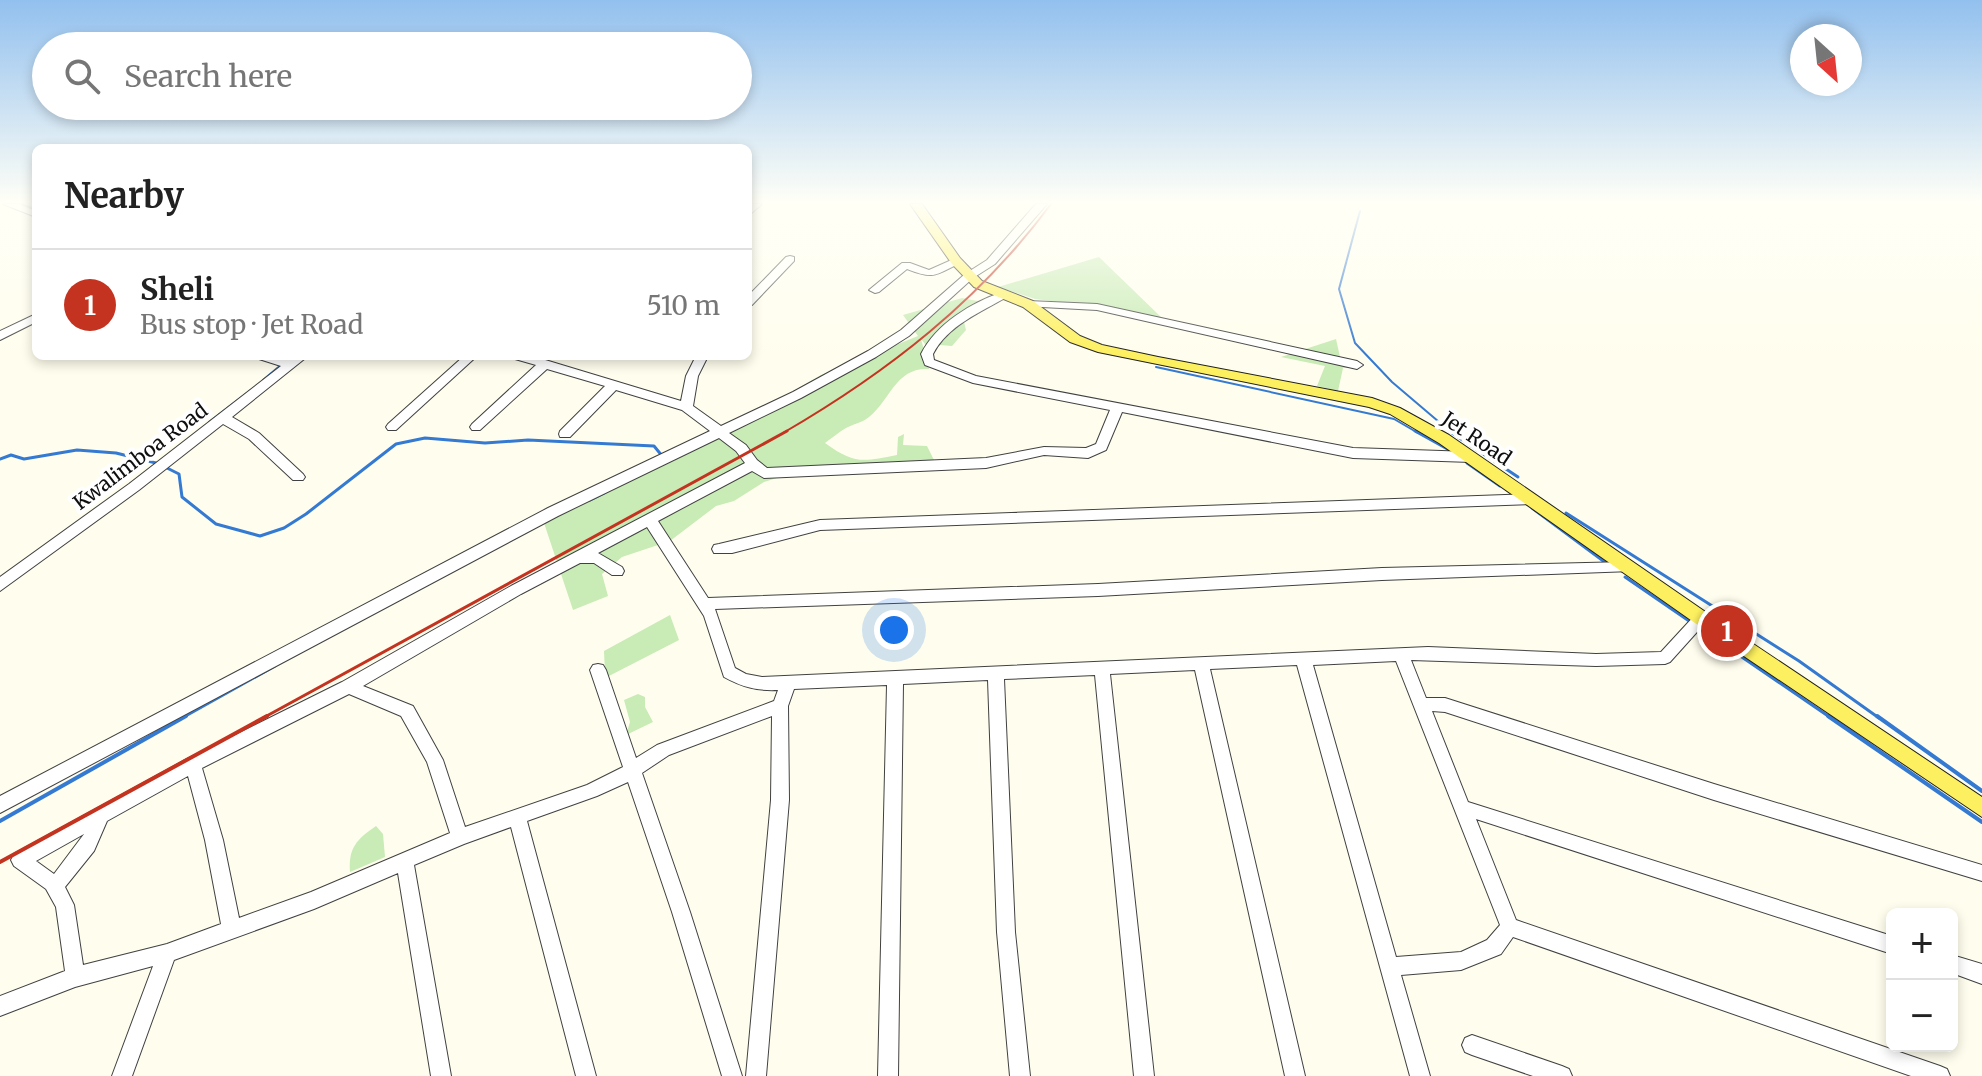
<!DOCTYPE html>
<meta charset="utf-8">
<style>
:root{--surface:#fff;--page:#f2f2f2;--text:#222;--muted:#767676;--line:#e0e0e0;--accent:#c33320}
body{margin:0;font-family:Merriweather,serif;background:var(--page);color:var(--text)}
.controls{position:absolute;right:24px;bottom:24px;display:grid;overflow:hidden;border-radius:12px;box-shadow:0 4px 12px #0003}
.controls button{width:72px;height:72px;display:grid;place-items:center;padding:0;border:0;border-bottom:2px solid var(--line);background:var(--surface);color:var(--text);font:40px sans-serif}
.compass{position:absolute;left:1790px;top:24px;width:72px;height:72px;border-radius:50%;background:var(--surface);box-shadow:0 4px 12px #0003;rotate:153deg}
.you{position:absolute;left:894px;top:630px;width:28px;height:28px;margin:-20px;border:6px solid #fff;border-radius:50%;background:#1a73e8;box-shadow:0 0 0 12px #1a73e833}
.badge{display:grid;place-items:center;width:52px;height:52px;border-radius:50%;background:var(--accent);color:#fff;font-size:26px;font-weight:700}
.pin{position:absolute;translate:-50% -50%;border:4px solid #fff;box-shadow:0 2px 8px #0006}
.list{margin:0;padding:0;list-style:none}
h2{display:flex;justify-content:space-between;align-items:center;height:104px;margin:0;padding:0 32px;font-size:34px}
h2 small{font-size:26px;font-weight:400;color:var(--muted)}
.list li{display:grid;grid-template-columns:52px 1fr auto;gap:24px;align-items:center;box-sizing:border-box;height:112px;padding:0 32px;border-top:2px solid var(--line)}
.list b{display:block;font-size:30px;white-space:nowrap}
.list p{margin:0;font-size:26px;white-space:nowrap;color:var(--muted)}
.list em{font-size:26px;font-style:normal;color:var(--muted)}
.icon{flex:none;width:44px;height:44px;fill:none;stroke:currentColor;stroke-width:2;stroke-linecap:round;stroke-linejoin:round}
.map{position:relative;flex:none;width:1982px;height:1076px;overflow:hidden}
.search{position:absolute;background:var(--surface);box-shadow:0 4px 12px #0003;left:32px;top:32px;width:720px;height:88px;display:flex;align-items:center;gap:20px;box-sizing:border-box;padding:0 28px;border-radius:44px;color:var(--muted);font-size:30px}
.panel{position:absolute;background:var(--surface);box-shadow:0 4px 12px #0003;left:32px;top:144px;width:720px;height:216px;border-radius:12px}
.map>svg:first-child{display:block}
.green{fill:#c9ebb6}
.lines{fill:none;stroke-linecap:round;stroke-linejoin:round}
.stream-far2{stroke:#357ad2;stroke-width:2}
.stream-far1{stroke:#357ad2;stroke-width:3}
.stream{stroke:#357ad2;stroke-width:4}
.minor-casing{stroke:#414141;stroke-width:2}
.major-casing{stroke:#1f1f1f;stroke-width:2}
.minor{fill:#fff;fill-rule:evenodd}
.major{fill:#fdf060;fill-rule:evenodd}
.rail-far2{stroke:#c33320;stroke-width:2}
.rail-far1{stroke:#c33320;stroke-width:3}
.rail{stroke:#c33320;stroke-width:4}
.labels{text-anchor:middle;dominant-baseline:central;stroke-width:8;stroke-linejoin:round;paint-order:stroke}
.street-label{font-size:20px;fill:#0e0e0e;stroke:#fff}
</style>
<div class="map">
<svg width="1982" height="1076" viewBox="0 0 1982 1076">
<rect width="100%" height="100%" fill="#fffeee"/>
<g class="green">
<path d="M1099 257 1162 318 1124 310 1035 299 998 287Z"/>
<path d="M962 298 983 302 987 306 964 322 966 330 952 346 940 345 932 353 921 339 929 369C896 367 891 399 869 417 862 423 853 424 846 428 839 432 832 438 825 443 854 464 862 462 897 455L898 437 904 434 903 445 927 446 934 460 882 462 790 474 764 482 734 501 716 506 670 541 622 557 602 574 608 596 573 610 541 514 776 401 821 375 918 336 903 315Z"/>
<path d="M1336 339 1340 357 1352 368H1343L1338 391 1317 386 1325 366 1281 357Z"/>
<path d="M670 615 679 640 607 677 605 674 604 651Z"/>
<path d="M638 694 645 697V707L653 722 626 735 630 722 624 700Z"/>
<path d="M376 826 383 834 385 857 350 872C348 848 357 839 376 826Z"/>
</g>
<g class="lines">
<g class="stream-far2">
<path d="M20 204 36 209"/>
<path d="M1360 211 1339 289 1355 343 1392 382 1452 433"/>
<path d="M1156 367 1394 419 1418 433"/>
<path d="M263 380 282 364"/>
<path d="M209 422 251 390"/>
</g>
<g class="stream-far1">
<path d="M1415 431 1451 451"/>
<path d="M1449 431 1518 477"/>
<path d="M0 459 11 455 24 459 77 450 116 453 156 463"/>
<path d="M1467 463 1500 486"/>
<path d="M165 467 179 474 182 497 216 524 260 536 284 528 306 514 396 444 425 438 485 443 528 440 654 446 663 457"/>
<path d="M590 500 604 493"/>
<path d="M1532 508 1606 563"/>
<path d="M1566 513 1799 661 1879 718"/>
<path d="M1625 577 1692 623"/>
<path d="M1698 627 1831 718"/>
<path d="M182 718 275 666"/>
</g>
<g class="stream">
<path d="M1828 716 1982 822"/>
<path d="M1877 716 1982 791"/>
<path d="M0 821 186 716"/>
</g>
<g class="minor-casing">
<g id="minor">
<path d="M3 204H19L36 211V217Z"/>
<path d="M751 204H762L748 216V207Z"/>
<path d="M1036 204H1047L995 264 973 278 909 336 876 357 801 398 729 433 746 445 757 460 767 468 986 458 1044 447 1086 448 1096 444 1110 410 973 383 925 365 921 354C936 324 972 302 1003 292L1009 295 1007 297C981 312 947 326 933 354L934 360 976 376 1353 448 1471 452 1478 457 1471 462 1353 458 1122 412 1106 450 1088 458 1044 455 986 468 764 478 752 471 658 521 708 598 1098 584 1382 568 1627 562 1632 563 1634 567 1632 571 1382 580 1098 596 715 609 735 668 746 674 762 677 1428 647 1596 654 1661 652 1696 614H1706L1708 618 1706 622 1670 662 1665 664 1596 666 1411 660 1426 698H1445L1714 784 1982 865V881L1714 800 1445 712 1432 711 1468 802 1892 936V954L1476 819 1516 920 1940 1066 1947 1069 1950 1076H1911L1513 937 1501 954 1461 970 1401 975 1430 1076H1410L1297 665 1210 669 1305 1076H1285L1195 670 1110 674 1154 1076H1134L1095 675 1004 679 1015 932 1030 1076H1010L997 932 988 680 903 684 898 1076H878L887 685 794 689 788 706 789 800 766 1076H746L771 800 772 716 669 755 642 773 690 912 742 1076H722L672 912 628 782 597 796 527 821 596 1076H576L511 827 464 844 414 865 451 1076H431L398 873 314 909 174 960 132 1076H112L153 966 75 987 0 1016V996L65 971 56 907 46 889 14 866 11 860 14 854 187 759 342 682 511 586 745 463 736 451 719 438 558 516 0 813V796L548 508 710 431 682 410 616 390 570 437H560L559 434 560 431 605 386 547 369 480 430H472L470 427 472 424 536 365 515 359 513 356H532L681 401 686 376 696 356H708L698 376 693 406 721 426 793 392 868 351 901 330 965 274 987 260ZM647 527 704 616 724 677C742 687 757 691 778 690L774 701 657 745 636 758 606 670 603 665 598 664 593 665 590 670 623 767 587 785 465 827 443 760 413 706 363 686 521 594 580 563H594L612 575H622L624 571 622 567 598 553ZM1396 661 1500 925 1487 940 1461 952 1396 957 1313 665ZM349 694 401 716 427 762 450 833 311 892 239 918 223 840 202 768ZM188 776 205 840 221 924 167 944 83 965 74 905 65 887 94 851 107 821ZM84 834 54 874 36 861Z"/>
<path d="M790 256 794 257V261L752 305 748 306V296L786 257Z"/>
<path d="M956 258 960 259V263C935 275 935 280 907 269L879 292 875 293 869 290 902 263H910L929 270Z"/>
<path d="M1028 301 1097 304 1357 361 1363 365 1357 369 1097 310 1024 306V302Z"/>
<path d="M36 314V322L0 340V331Z"/>
<path d="M257 356H275L289 360 294 356H308L232 417 259 433 303 474 305 477 303 480H293L249 439 223 424 139 490 0 591V577L129 484 281 366 259 359Z"/>
<path d="M464 356H477L396 430H388L386 427 388 424Z"/>
<path d="M1532 494 1539 499 1532 504 820 530 732 553H714L712 549 714 545 719 544 820 520Z"/>
<path d="M1952 955 1982 964V984L1952 973Z"/>
<path d="M1472 1035 1562 1066 1569 1069 1572 1076H1533L1472 1055 1465 1052 1462 1045 1465 1038Z"/>
</g>
</g>
<g class="major-casing">
<path id="major" d="M910 204H922L960 258 982 281 1033 301 1080 336 1102 345 1158 357 1372 398 1400 408 1449 435 1707 613 1982 797V817L1695 623 1439 443 1390 414 1369 407 1098 352 1070 342 1023 307 974 287 952 264Z"/>
</g>
<use href="#minor" class="minor"/>
<use href="#major" class="major"/>
<path class="rail-far2" d="M783 433C888 372 979 301 1051 204"/>
<path class="rail-far1" d="M263 718 787 431"/>
<path class="rail" d="M0 862 267 716"/>
</g>
<linearGradient id="sky" x2="0" y2="1"><stop stop-color="#92c0ee"/><stop offset="0.57" stop-color="#fffff7"/><stop offset="1" stop-color="#fffff7" stop-opacity="0"/></linearGradient>
<rect width="1982" height="355" fill="url(#sky)"/>
<g class="labels">
<g class="street-label">
<text transform="translate(1477 438) rotate(34)">Jet Road</text>
<text transform="translate(140 456) rotate(-37)">Kwalimboa Road</text>
</g>
</g>
</svg>
<div class="controls">
<button>+</button>
<button>−</button>
</div>
<svg class="compass" viewBox="-18 -18 36 36"><path d="M0-13l5 13h-10z" fill="#e53935"/><path d="M0 13l5-13h-10z" fill="#767676"/></svg>
<div class="you"></div>
<div class="pin badge" style="left:1727px;top:631px">1</div>
<div class="search"><svg class="icon" aria-label="search" viewBox="0 0 24 24"><circle cx="10" cy="10" r="6"/><path d="M15 15l6 6"/></svg>Search here</div>
<section class="panel">
<h2>Nearby<small></small></h2>
<ul class="list">
<li><span class="badge">1</span><div><b>Sheli</b><p>Bus stop · Jet Road</p></div><em>510 m</em></li>
</ul>
</section>
</div>
